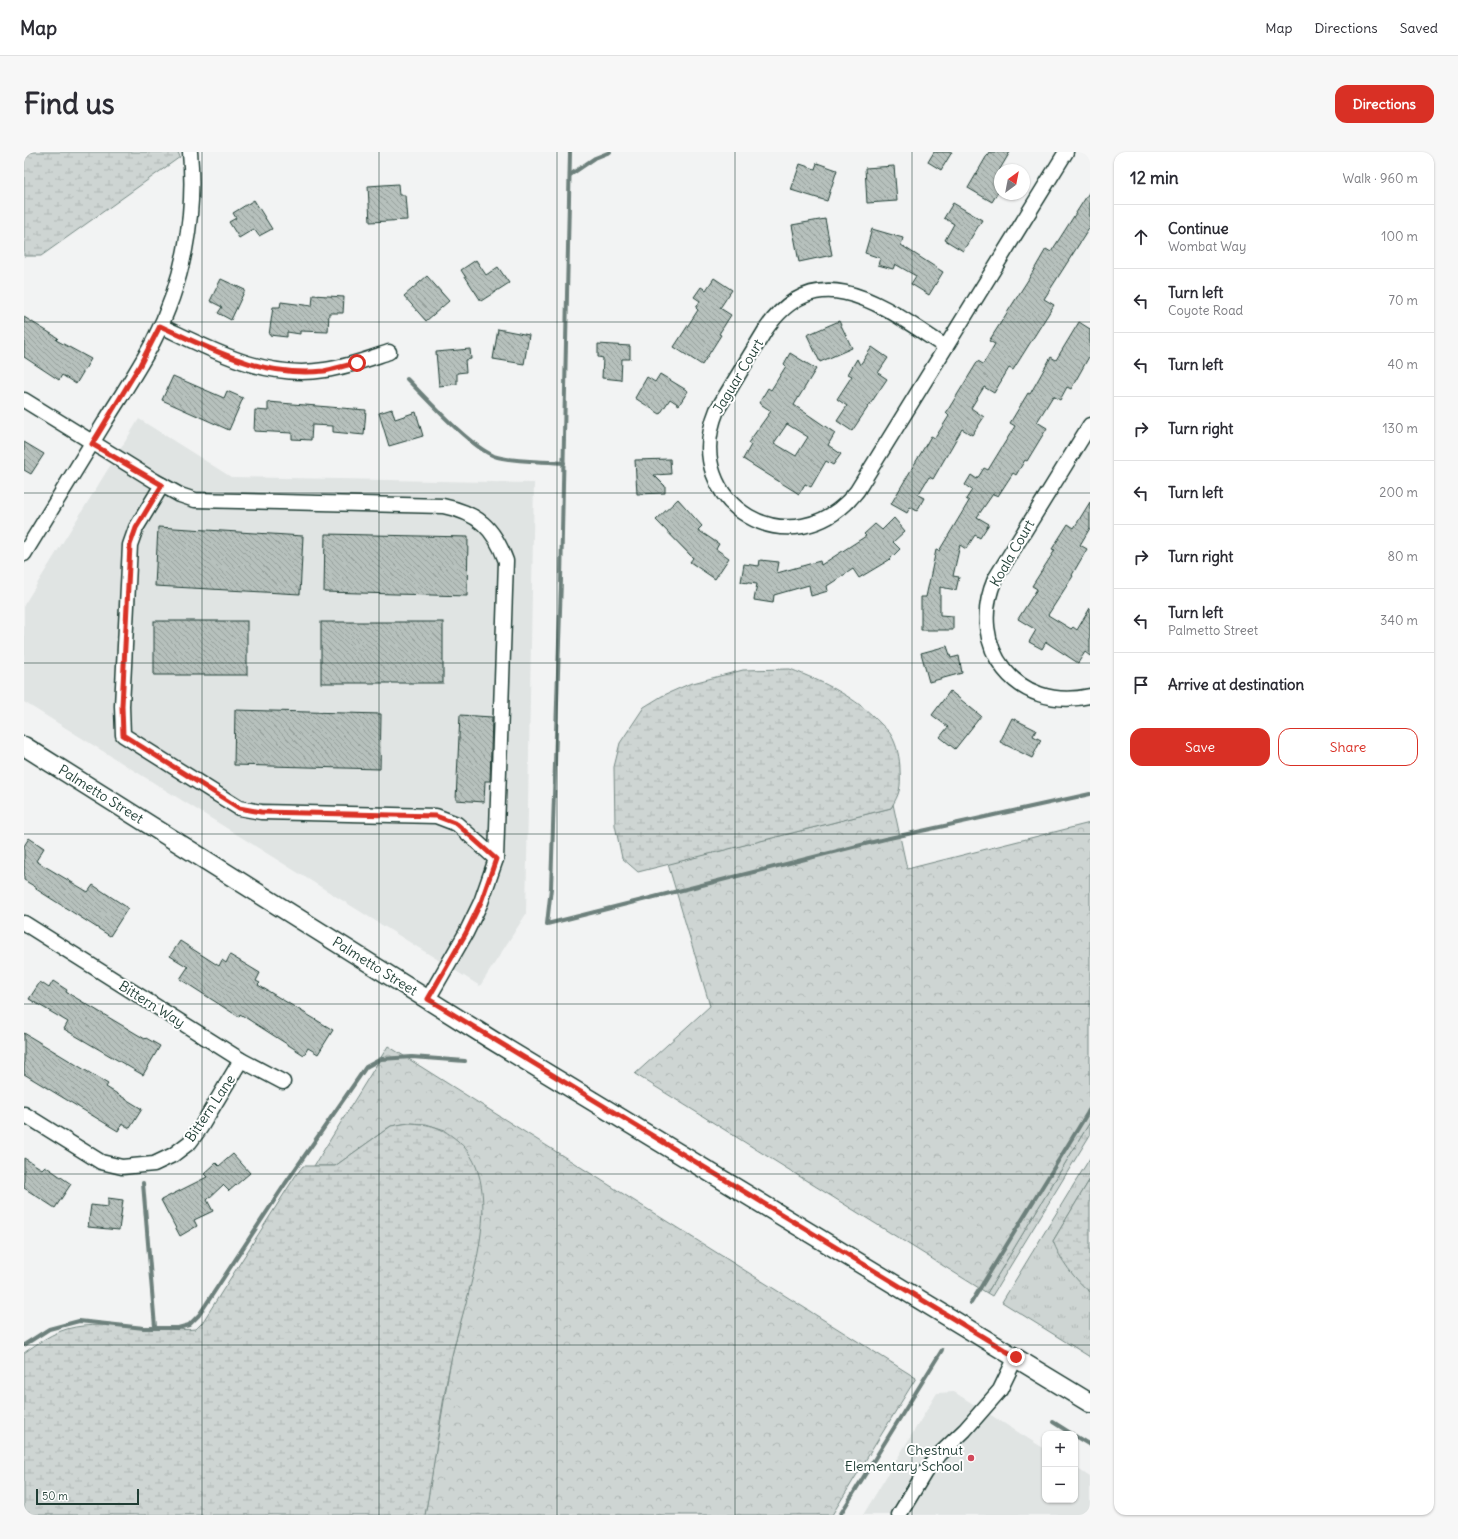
<!DOCTYPE html>
<meta charset="utf-8">
<style>
:root{--surface:#fff;--page:#f7f7f7;--text:#2b2b33;--muted:#7c7c81;--line:#e1e1e2;--accent:#d93025}
body{margin:0;font-family:Delius,sans-serif;background:var(--page);color:var(--text)}
.controls{position:absolute;right:12px;bottom:12px;display:grid;overflow:hidden;border-radius:8px;box-shadow:0 1px 3px #0004}
.controls button{width:36px;height:36px;display:grid;place-items:center;padding:0;border:0;border-bottom:1px solid var(--line);background:var(--surface);color:var(--text);font:20px sans-serif}
.compass{position:absolute;left:970px;top:12px;width:36px;height:36px;border-radius:50%;background:var(--surface);box-shadow:0 1px 3px #0004;rotate:32deg}
.scale{position:absolute;left:12px;bottom:10px;width:103px;box-sizing:border-box;padding-left:4px;border:2px solid #1f3d34;border-top:0;font-size:11px;line-height:14px;white-space:nowrap;color:#1f3d34;-webkit-text-stroke:3px #fff;paint-order:stroke}
.stop{position:absolute;width:12px;height:12px;margin:-9px;border:3px solid #d93025;border-radius:50%;background:#fff}
.stop.end{background:#d93025;border-color:#fff;box-shadow:0 1px 4px #0008}
.list{margin:0;padding:0;list-style:none}
h2{display:flex;justify-content:space-between;align-items:center;height:52px;margin:0;padding:0 16px;font-size:17px}
h2 small{font-size:13px;font-weight:400;color:var(--muted)}
.list li{display:grid;grid-template-columns:26px 1fr auto;gap:12px;align-items:center;box-sizing:border-box;height:64px;padding:0 16px;border-top:1px solid var(--line)}
.list b{display:block;font-size:15px;white-space:nowrap}
.list p{margin:0;font-size:13px;white-space:nowrap;color:var(--muted)}
.list em{font-size:13px;font-style:normal;color:var(--muted)}
.actions{display:flex;gap:8px;padding:12px 16px}
.actions a{flex:1;padding:9px 0;border:1px solid var(--accent);border-radius:12px;text-align:center;font-size:14px;color:var(--accent)}
.actions .main{background:var(--accent);color:#fff}
.icon{flex:none;width:22px;height:22px;fill:none;stroke:currentColor;stroke-width:2;stroke-linecap:round;stroke-linejoin:round}
.map{position:relative;flex:none;width:1066px;height:1363px;overflow:hidden;border-radius:12px}
header{display:flex;align-items:center;gap:24px;box-sizing:border-box;height:56px;padding:0 20px;background:var(--surface);border-bottom:1px solid var(--line)}
header strong{font-size:19px}
nav{display:flex;gap:22px;margin-inline-start:auto;font-size:14px}
.intro{display:flex;align-items:center;justify-content:space-between;box-sizing:border-box;height:96px;padding:0 24px}
h1{margin:0;font-size:28px}
.button{padding:10px 18px;border-radius:12px;background:var(--accent);color:#fff;font-size:14px;font-weight:700}
main{display:flex;gap:24px;padding:0 24px}
aside{flex:1;background:var(--surface);border-radius:12px;box-shadow:0 1px 3px #0004}
.map>svg:first-child{display:block}
.built{fill:#e0e4e3}
.grass{fill:url(#grass-tufts);stroke:#768984}
.forest{fill:url(#forest-crowns);stroke:#768984}
.wetland{fill:url(#wetland-marsh);stroke:#768984}
.lines{fill:none;stroke-linecap:round;stroke-linejoin:round}
.stream{stroke:#6d807b;stroke-width:4}
.building{fill:url(#building-back-hatch);stroke:#1f3d34;fill-rule:evenodd}
.minor-casing{stroke:#1f3d34;stroke-width:17}
.major-casing{stroke:#1f3d34;stroke-width:21}
.minor{stroke:#fff;stroke-width:14}
.major{stroke:#fff;stroke-width:18}
.route{stroke:#d93025;stroke-width:5}
.grid{fill:none;stroke:#1f3d34;stroke-width:1;stroke-opacity:0.55}
.poi-dot{fill:#d1495b;stroke:#fff;stroke-width:1.5}
.labels{text-anchor:middle;dominant-baseline:central;stroke-width:4;stroke-linejoin:round;paint-order:stroke}
.street-label{font-size:14px;fill:#1f3d34;stroke:#fff}
.poi-label{font-size:14px;fill:#1f3d34;stroke:#fff;text-anchor:end}
</style>
<header>
<strong>Map</strong>
<nav><a>Map</a><a>Directions</a><a>Saved</a></nav>
</header>
<div class="intro"><h1>Find us</h1><a class="button">Directions</a></div>
<main>
<div class="map">
<svg width="1066" height="1363" viewBox="0 0 1066 1363">
<defs>
<pattern id="grass-tufts" width="24" height="20" patternUnits="userSpaceOnUse"><rect width="24" height="20" fill="#ced5d3"/><path d="M3 7l-1-3M5 7V3M7 7l1-3M15 17l-1-3M17 17v-4M19 17l1-3" fill="none" stroke="#b0b8b6"/></pattern>
<pattern id="forest-crowns" width="20" height="18" patternUnits="userSpaceOnUse"><rect width="20" height="18" fill="#ced5d3"/><path d="M2 6a3 3 0 1 1 6 0M12 15a3 3 0 1 1 6 0" fill="none" stroke="#b0b8b6"/></pattern>
<pattern id="wetland-marsh" width="20" height="14" patternUnits="userSpaceOnUse"><rect width="20" height="14" fill="#ced5d3"/><path d="M1 5h8M5 5V1M11 12h8M15 12V8" fill="none" stroke="#b0b8b6"/></pattern>
<pattern id="building-back-hatch" width="6" height="6" patternUnits="userSpaceOnUse"><rect width="6" height="6" fill="#b7c1bd"/><path d="M-1 5l2 2M0 0l6 6M5-1l2 2" fill="none" stroke="#949e9a"/></pattern>
</defs>
<rect width="100%" height="100%" fill="#f2f3f3"/>
<filter id="ink" filterUnits="userSpaceOnUse"><feTurbulence type="fractalNoise" baseFrequency=".025" numOctaves="2"/><feDisplacementMap in="SourceGraphic" scale="8" xChannelSelector="R" yChannelSelector="G"/><feConvolveMatrix kernelMatrix="1 2 1 2 8 2 1 2 1" color-interpolation-filters="sRGB"/></filter>
<g filter="url(#ink)">
<g class="built">
<path d="M115 267 207 325 510 331 502 762 456 834 0 550V453Z"/>
<path d="M930 1240 1021 1297V1348H1051V1315L1066 1325V1363H839L913 1241Z"/>
</g>
<g class="grass">
<path d="M1066 970V983L968 1144 963 1141Z"/>
<path d="M1066 1006V1027L1029 1089 1066 1140V1205L978 1150Z"/>
</g>
<g class="forest">
<path d="M869 652 883 717 1066 671V970L963 1141 611 922 686 854 644 712 867 656Z"/>
<path d="M364 894 892 1226 808 1363H401L427 1207 451 1114 459 1060 421 978 402 972 385 971 367 974 311 1014H290Z"/>
</g>
<g class="wetland">
<path d="M0 0H154L156 5 17 104H0Z"/>
<path d="M766 517C800 530 832 545 857 572 860 575 865 579 867 583 873 593 876 607 876 618 877 636 876 641 867 656L614 720 598 706 591 673 590 615 596 591 620 555 638 544 665 532 719 518Z"/>
<path d="M385 971C406 972 418 975 434 989 488 1035 439 1149 427 1208 416 1259 411 1312 401 1363H0V1201C11 1193 24 1184 37 1179 72 1165 133 1181 172 1177L178 1171 272 1023 279 1014H311L367 974Z"/>
<path d="M1066 1027V1140C1051 1128 1035 1106 1029 1089Z"/>
</g>
<g class="lines">
<g class="stream">
<path d="M546 0 537 428 527 736 523 772 861 687 1066 642"/>
<path d="M546 23 571 6 586 0"/>
<path d="M383 227C404 248 444 293 470 304 486 310 521 309 540 311"/>
<path d="M119 1031 131 1175"/>
<path d="M947 1151 1066 957"/>
<path d="M0 1193 25 1177 55 1169 120 1176H154L165 1173 175 1163 261 1032 342 915 357 907 388 905 441 909"/>
<path d="M1029 1270 1048 1282"/>
<path d="M1051 1284 1066 1293"/>
<path d="M816 1363 918 1198"/>
</g>
</g>
<g class="building">
<path d="M910 0H928L917 18 904 10Z"/>
<path d="M965 0H986L976 17V37L968 50 944 36Z"/>
<path d="M793 11 813 18 803 49 767 38 776 12 791 17Z"/>
<path d="M870 14 873 49 843 51 841 16Z"/>
<path d="M374 32 375 43H381L383 68 346 70 344 34Z"/>
<path d="M1066 39V75L1020 147 1030 153 989 218 985 216 970 241 960 235 947 256 960 265 948 283 938 277 909 327 905 325 894 343 900 346 893 359 886 355 883 361 867 352 907 284 911 286 925 264 922 261 954 209 959 212 971 192 965 189 1004 128 1022 97 1027 100Z"/>
<path d="M230 48 248 77 235 84 230 77 215 86 205 70 212 66 209 61Z"/>
<path d="M929 51 958 68 939 99 921 88 930 72 920 66Z"/>
<path d="M801 67 808 103 775 110 768 73Z"/>
<path d="M848 77 879 86 877 93 919 120 905 143 887 132 892 124 871 112 869 117 854 113 856 106 841 101Z"/>
<path d="M452 108 462 123 474 115 485 131 457 149 437 118Z"/>
<path d="M403 124 425 149 402 169 380 144Z"/>
<path d="M690 126 708 138 696 156 707 163 695 182 697 183 678 213 650 195 674 158 672 156 676 149 670 145 677 135 682 138Z"/>
<path d="M197 127 221 138 207 168 194 161 198 155 186 149Z"/>
<path d="M289 143 320 145 319 161H305L304 180 276 179V182L263 180V185L245 183 249 155H256L257 150 288 154Z"/>
<path d="M0 165 34 186 32 188 67 207 52 232 38 223 35 228 0 205Z"/>
<path d="M815 169 828 196 796 210 783 183Z"/>
<path d="M1055 170 1066 177V203L1047 237 1043 235 1036 248 1029 244 1013 270 1023 276 1003 309 1001 308 992 323 989 321 974 344 969 342 953 365 965 372 956 386 951 383 942 397 936 393 929 424 935 425 932 438 916 435V463L929 464V478H897V445H902L912 398 915 399 945 349 942 347 948 338 941 333 947 323 953 327 960 316 964 318 991 274 986 271 1004 241 1006 242 1027 205 1032 208Z"/>
<path d="M474 177 505 183 500 212 469 207Z"/>
<path d="M574 192 606 194V207H598L597 228 578 226 579 206 574 205Z"/>
<path d="M848 195 864 206 854 221 863 227 828 279 813 269 823 254 813 247 828 224 824 222 833 207 836 213Z"/>
<path d="M446 197 447 207 441 208 442 220 433 221V232L415 234 412 200Z"/>
<path d="M766 201 792 217 770 253 811 281 804 293 817 302 809 313 802 309 787 335 781 332 775 342 719 307 727 293 724 291 747 259 735 251 744 236 747 238 762 214 760 212ZM763 272 784 285 772 304 750 291Z"/>
<path d="M636 222 664 239 655 253 646 247 636 262 611 246 623 225 631 230Z"/>
<path d="M149 224 200 246 203 239 219 246 205 278 138 248Z"/>
<path d="M244 250 342 258 340 283 309 280V274L288 273 287 288 268 287V281L230 279 231 258 244 259Z"/>
<path d="M368 257 371 267 392 260 399 284 365 294 355 261Z"/>
<path d="M0 290 20 302 7 322 0 318Z"/>
<path d="M646 307 647 322 630 323 641 334V341L613 342 611 308Z"/>
<path d="M654 347 678 374 674 378 695 392 692 397 705 406 691 427 666 410 669 406 632 368Z"/>
<path d="M1066 350V376L1056 393 1063 397 1048 423 1049 424 1024 463 1047 477 1049 475 1053 478 1066 456V504L1061 500 1054 511 1022 490 1018 497 1005 490 1012 478 994 467 1013 437 1008 434 1031 398 1028 397 1044 372 1050 376Z"/>
<path d="M870 366 881 379 869 390 876 397 865 408 835 426 829 417 803 434 804 439 787 444 785 433 750 443 749 451 730 448 733 432 717 430 720 412 735 414 736 408 755 410 753 421 796 409 797 413 842 384 840 382 851 372 858 378Z"/>
<path d="M134 375 279 384 276 442 131 434Z"/>
<path d="M301 382 444 385 443 444 300 440Z"/>
<rect x="130" y="469" width="93" height="54"/>
<rect x="297" y="470" width="122" height="61"/>
<path d="M923 494 927 506 935 504 938 521 905 530 897 501Z"/>
<path d="M926 539 957 564 931 597 916 585 924 575 908 563Z"/>
<path d="M211 558 357 562 356 617 210 613Z"/>
<path d="M436 563 468 565 466 629H461L460 650 432 648Z"/>
<path d="M988 566 1012 578 1009 584 1017 588 1008 606 976 590Z"/>
<path d="M5 686 20 696 12 709 64 740 69 733 104 756 86 784 12 737 13 736 0 728V694Z"/>
<path d="M156 789 195 814 198 808 202 811 206 803 236 821 232 829 236 831 234 833 309 878 294 902 284 896 280 903 216 862 215 865 156 827 164 815 146 804Z"/>
<path d="M29 829 43 838 42 840 121 887 122 886 136 894 119 923 40 877 44 870 5 847 16 830 25 836Z"/>
<path d="M0 881 84 932 82 935 118 957 106 976 98 972 94 979 0 922Z"/>
<path d="M209 1002 226 1021 205 1039 199 1033 183 1048 189 1059 170 1068 173 1074 156 1084 137 1048 183 1025 180 1022 192 1011 195 1014Z"/>
<path d="M0 1006 18 1017 21 1014 47 1032 31 1056 0 1036Z"/>
<path d="M84 1046 99 1048 95 1078 64 1075 67 1053 84 1055Z"/>
</g>
<g class="lines">
<g class="minor-casing">
<g id="minor">
<path d="M137 174C188 198 242 228 301 218 323 215 344 207 365 200"/>
<path d="M922 195C865 159 796 99 742 177L693 258C654 353 770 420 833 339L1042 0"/>
<path d="M0 248 131 329 156 343 171 348 419 354C454 361 470 376 482 409L472 707 457 750 442 781 404 847"/>
<path d="M1066 273 971 427C942 494 992 561 1066 544"/>
<path d="M138 333 112 376 106 393 98 554 99 583 215 656 237 660 412 664 433 672 472 707"/>
<path d="M0 402C26 359 53 316 79 273 96 245 114 219 129 190 159 132 172 65 166 0"/>
<path d="M0 771 217 908 259 930"/>
<path d="M0 962 77 1010 98 1015 130 1012 149 1003 166 990 177 975 217 908"/>
<path d="M875 1363 901 1320 916 1302 941 1278 976 1238 992 1205"/>
</g>
</g>
<g class="major-casing">
<path id="major" d="M0 594 468 888 1066 1251"/>
</g>
<use href="#minor" class="minor"/>
<use href="#major" class="major"/>
</g>
</g>
<g class="lines" filter="url(#ink)">
<path class="route" d="M333 211C322 213 311 217 300 219 240 226 189 198 136 174L116 213 68 292 138 333 112 376 106 393 98 554 99 583 215 656 237 660 412 664 433 672 472 707 457 750 442 781 404 847 992 1205"/>
</g>
<path class="grid" d="M178 0V1363M355 0V1363M533 0V1363M711 0V1363M888 0V1363M0 170H1066M0 341H1066M0 511H1066M0 682H1066M0 852H1066M0 1022H1066M0 1193H1066"/>
<circle class="poi-dot" cx="947" cy="1306" r="4"/>
<g class="labels">
<g class="street-label">
<text transform="translate(714 224) rotate(-59)">Jaguar Court</text>
<text transform="translate(988 401) rotate(-60)">Koala Court</text>
<text transform="translate(77 642) rotate(32)">Palmetto Street</text>
<text transform="translate(351 814) rotate(32)">Palmetto Street</text>
<text transform="translate(128 852) rotate(32)">Bittern Way</text>
<text transform="translate(186 956) rotate(-56)">Bittern Lane</text>
</g>
<g class="poi-label">
<text x="939" y="1298">Chestnut<tspan x="939" dy="16">Elementary School</tspan></text>
</g>
</g>
</svg>
<div class="controls">
<button>+</button>
<button>−</button>
</div>
<svg class="compass" viewBox="-18 -18 36 36"><path d="M0-13l5 13h-10z" fill="#e53935"/><path d="M0 13l5-13h-10z" fill="#7c7c81"/></svg>
<div class="scale">50 m</div>
<div class="stop" style="left:333px;top:211px"></div>
<div class="stop end" style="left:992px;top:1205px"></div>
</div>
<aside>
<h2>12 min<small>Walk · 960 m</small></h2>
<ul class="list">
<li><svg class="icon" aria-label="ahead" viewBox="0 0 24 24"><path d="M12 20V5M6 11l6-6 6 6"/></svg><div><b>Continue</b><p>Wombat Way</p></div><em>100 m</em></li>
<li><svg class="icon" aria-label="left" viewBox="0 0 24 24"><path d="M17 20v-9H6M10 6l-5 5 5 5"/></svg><div><b>Turn left</b><p>Coyote Road</p></div><em>70 m</em></li>
<li><svg class="icon" aria-label="left" viewBox="0 0 24 24"><path d="M17 20v-9H6M10 6l-5 5 5 5"/></svg><div><b>Turn left</b></div><em>40 m</em></li>
<li><svg class="icon" aria-label="right" viewBox="0 0 24 24"><path d="M7 20v-9h11M14 6l5 5-5 5"/></svg><div><b>Turn right</b></div><em>130 m</em></li>
<li><svg class="icon" aria-label="left" viewBox="0 0 24 24"><path d="M17 20v-9H6M10 6l-5 5 5 5"/></svg><div><b>Turn left</b></div><em>200 m</em></li>
<li><svg class="icon" aria-label="right" viewBox="0 0 24 24"><path d="M7 20v-9h11M14 6l5 5-5 5"/></svg><div><b>Turn right</b></div><em>80 m</em></li>
<li><svg class="icon" aria-label="left" viewBox="0 0 24 24"><path d="M17 20v-9H6M10 6l-5 5 5 5"/></svg><div><b>Turn left</b><p>Palmetto Street</p></div><em>340 m</em></li>
<li><svg class="icon" aria-label="arrive" viewBox="0 0 24 24"><path d="M6 21V4h12l-3 4 3 4H6"/></svg><div><b>Arrive at destination</b></div></li>
</ul>
<div class="actions"><a class="main">Save</a><a>Share</a></div>
</aside>
</main>
